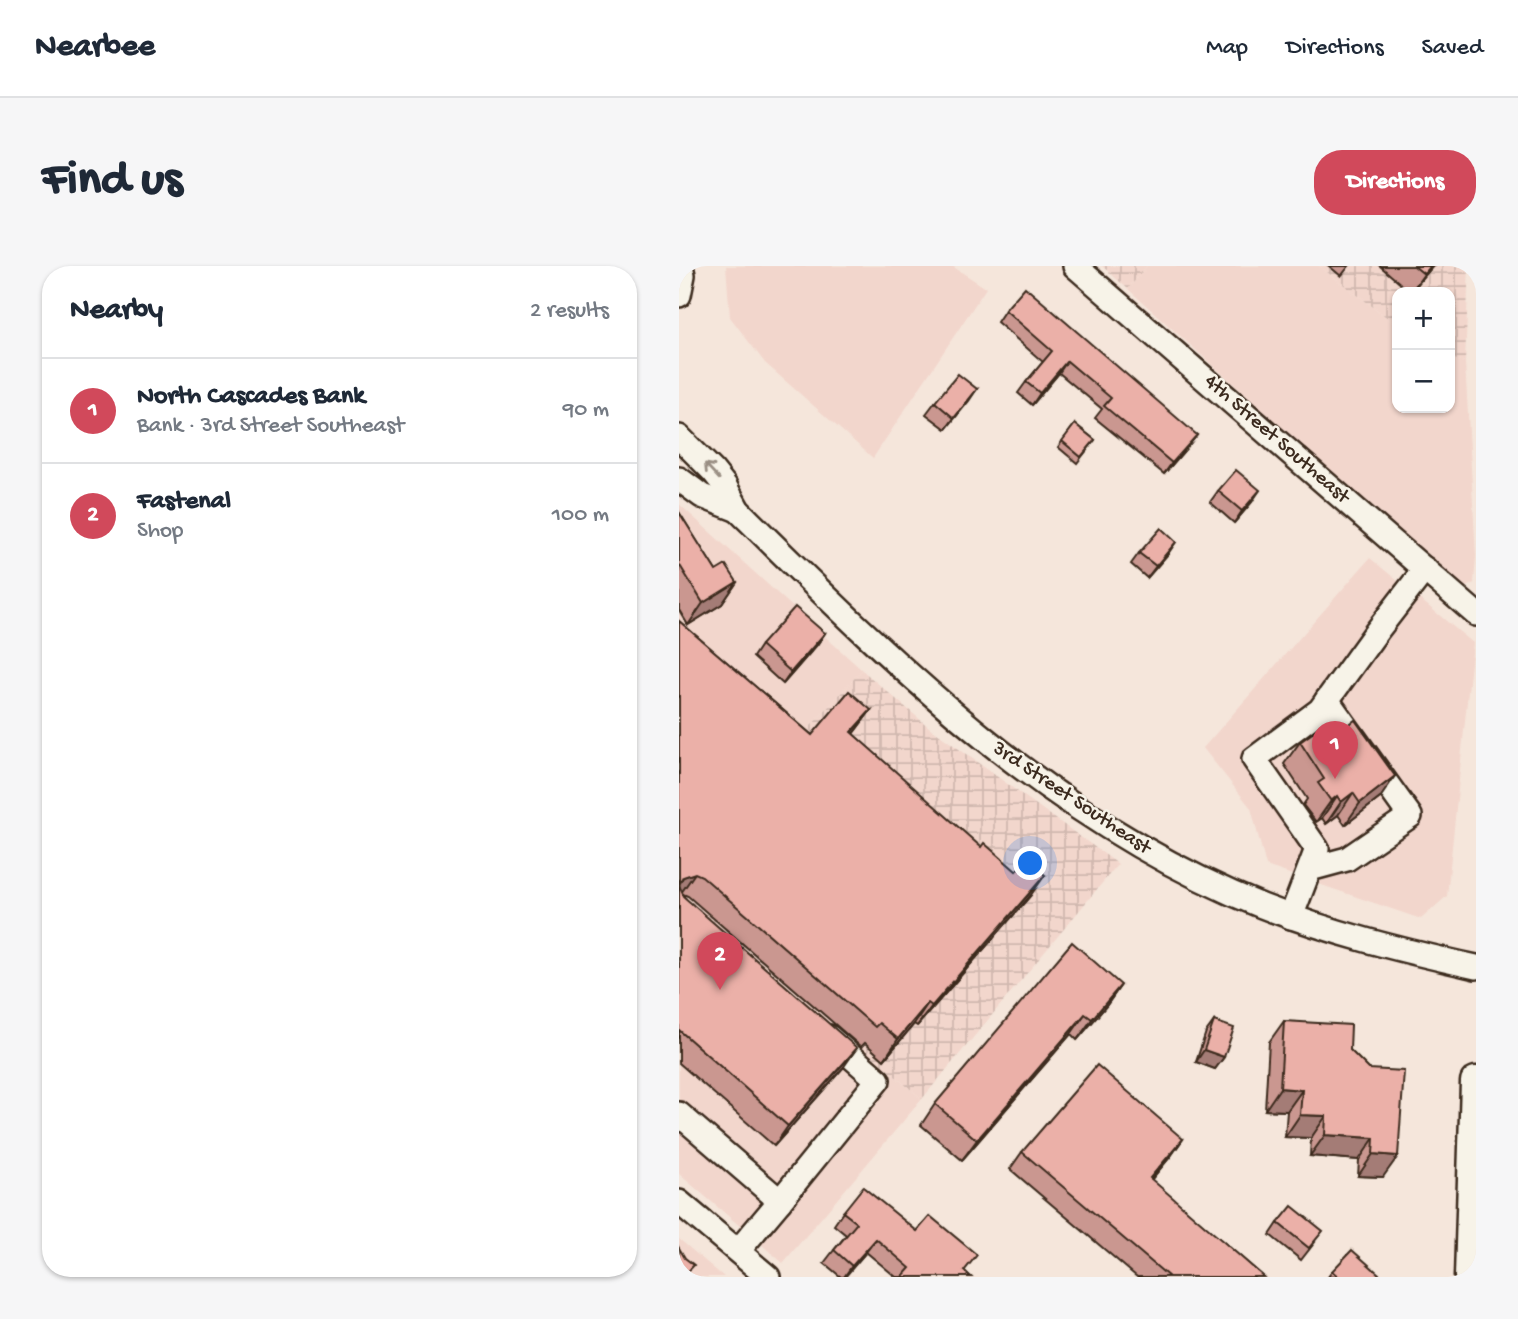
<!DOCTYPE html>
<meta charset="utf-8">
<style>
:root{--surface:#fff;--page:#f6f6f7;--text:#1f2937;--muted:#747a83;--line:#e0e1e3;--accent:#d1495b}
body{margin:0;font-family:"Gochi Hand",sans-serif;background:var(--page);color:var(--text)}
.controls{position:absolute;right:21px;top:21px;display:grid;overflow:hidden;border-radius:14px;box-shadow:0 2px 5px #0004}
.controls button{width:63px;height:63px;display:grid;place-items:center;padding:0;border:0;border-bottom:2px solid var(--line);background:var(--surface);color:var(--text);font:35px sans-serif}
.you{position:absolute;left:352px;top:598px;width:24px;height:24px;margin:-18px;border:5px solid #fff;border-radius:50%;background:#1a73e8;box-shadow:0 0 0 10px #1a73e833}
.badge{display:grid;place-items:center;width:46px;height:46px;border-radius:50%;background:var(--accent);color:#fff;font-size:23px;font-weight:700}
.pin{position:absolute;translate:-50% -58px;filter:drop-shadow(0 2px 4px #0008)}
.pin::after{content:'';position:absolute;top:37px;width:24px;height:21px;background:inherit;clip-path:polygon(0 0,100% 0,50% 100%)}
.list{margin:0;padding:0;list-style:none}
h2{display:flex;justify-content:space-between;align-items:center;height:91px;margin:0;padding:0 28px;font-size:30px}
h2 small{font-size:23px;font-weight:400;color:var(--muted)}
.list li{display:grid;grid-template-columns:46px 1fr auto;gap:21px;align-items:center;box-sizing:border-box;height:105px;padding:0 28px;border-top:2px solid var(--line)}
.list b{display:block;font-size:26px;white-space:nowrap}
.list p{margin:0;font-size:23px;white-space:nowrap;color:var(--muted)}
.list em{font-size:23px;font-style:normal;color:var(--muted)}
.map{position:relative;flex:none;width:797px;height:1011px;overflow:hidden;border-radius:28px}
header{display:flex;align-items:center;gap:42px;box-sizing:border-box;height:98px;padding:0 35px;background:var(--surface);border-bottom:2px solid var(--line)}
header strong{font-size:33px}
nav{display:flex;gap:38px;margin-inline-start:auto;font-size:24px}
.intro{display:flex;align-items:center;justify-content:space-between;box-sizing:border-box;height:168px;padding:0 42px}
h1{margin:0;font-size:49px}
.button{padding:18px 32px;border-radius:28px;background:var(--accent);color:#fff;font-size:24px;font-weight:700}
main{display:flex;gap:42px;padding:0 42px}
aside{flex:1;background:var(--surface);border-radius:28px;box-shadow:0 2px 5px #0004}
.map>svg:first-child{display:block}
.built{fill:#f2d6cc}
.industrial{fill:url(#industrial-grid)}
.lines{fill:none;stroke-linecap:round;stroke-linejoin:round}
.minor-casing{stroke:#3b2a1e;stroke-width:28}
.major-casing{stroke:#3b2a1e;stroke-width:35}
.minor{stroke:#f7f3e8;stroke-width:23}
.major{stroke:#f7f3e8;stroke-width:30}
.wall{fill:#ca9790;stroke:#3b2a1e;stroke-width:2}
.shaded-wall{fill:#a47b76;stroke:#3b2a1e;stroke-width:2}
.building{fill:#ebb0a8;stroke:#3b2a1e;stroke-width:2}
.oneway{stroke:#998e83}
.labels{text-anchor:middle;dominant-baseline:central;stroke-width:5;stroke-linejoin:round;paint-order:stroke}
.street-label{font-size:21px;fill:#3b2a1e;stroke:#f7f3e8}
</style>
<header>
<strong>Nearbee</strong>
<nav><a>Map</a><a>Directions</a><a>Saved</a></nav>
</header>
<div class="intro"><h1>Find us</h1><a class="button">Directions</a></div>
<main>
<aside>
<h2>Nearby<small>2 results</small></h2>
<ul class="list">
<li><span class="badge">1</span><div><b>North Cascades Bank</b><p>Bank · 3rd Street Southeast</p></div><em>90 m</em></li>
<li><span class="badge">2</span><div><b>Fastenal</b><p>Shop</p></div><em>100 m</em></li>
</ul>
</aside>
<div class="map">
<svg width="797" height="1011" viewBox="0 0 797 1011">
<defs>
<pattern id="industrial-grid" width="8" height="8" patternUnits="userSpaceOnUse" patternTransform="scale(1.75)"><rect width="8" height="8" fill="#f2d6cc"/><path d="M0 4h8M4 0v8" fill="none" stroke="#d0b8af"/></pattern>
</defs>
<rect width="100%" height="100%" fill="#f5e6db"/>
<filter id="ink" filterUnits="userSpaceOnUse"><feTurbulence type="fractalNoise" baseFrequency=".0143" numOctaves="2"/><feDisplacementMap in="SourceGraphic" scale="14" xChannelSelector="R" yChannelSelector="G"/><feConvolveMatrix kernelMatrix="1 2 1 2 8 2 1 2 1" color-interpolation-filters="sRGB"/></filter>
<g filter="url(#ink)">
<g class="built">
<path d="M47 0H273L307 22 194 192 86 97 51 51Z"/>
<path d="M468 0H640L718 59V142H771V92L786 96 797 290 795 317 785 322 775 317 449 23Z"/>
<path d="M0 238 183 404 111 483 0 385Z"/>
<path d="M691 292 794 377 768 630 742 653 587 600 572 542 524 482Z"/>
<path d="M0 626 243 833 104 997 0 908Z"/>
<path d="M0 973 45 1011H0Z"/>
</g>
<g class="industrial">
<path d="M423 0H468L449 23Z"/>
<path d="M640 0H790L786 96 771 92V26H718V59Z"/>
<path d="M0 385 111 483 183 404 251 462 439 598 243 833 0 626Z"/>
</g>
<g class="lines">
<g class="minor-casing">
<g id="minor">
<path d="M396 0 797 348"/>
<path d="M0 29 4 9 2 0"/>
<path d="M0 171 34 205 46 220 59 244C218 401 372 556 583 640 652 667 725 685 797 701"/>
<path d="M0 213 23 230 59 244"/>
<path d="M631 603 668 593 731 550 648 434"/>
<path d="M612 651 638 583 575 493 641 444 698 365 746 303"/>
<path d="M0 848 101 935 199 814 150 771"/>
<path d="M0 936 89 1011"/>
<path d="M59 985 101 935"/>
</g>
</g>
<g class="major-casing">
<path id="major" d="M791 1011 797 816"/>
</g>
<use href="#minor" class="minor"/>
<use href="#major" class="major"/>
</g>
<g class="wall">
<path d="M650 0H670L662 10Z"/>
<path d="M701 0H754L731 26Z"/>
<path d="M326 44 518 169 509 180 485 208 416 152 423 143 380 107 353 139 339 127 347 116 364 96 318 56Z"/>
<path d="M298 123 267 163 247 148 256 136Z"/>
<path d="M396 158 416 174 398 197 379 181Z"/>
<path d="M539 225 573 236 555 257 531 236Z"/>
<path d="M0 246 37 305 58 316 43 338 9 359 0 344Z"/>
<path d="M460 287 489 288 468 312 452 298Z"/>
<path d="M0 355 133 469 192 444 174 468 352 629 238 760 235 758 205 794 186 777 182 781 9 630 4 628 5 631 164 802 95 880 0 797Z"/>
<path d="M146 367 138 379 104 418 74 391 82 379Z"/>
<path d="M651 472 701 532 666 559 659 549 647 558 643 552 637 556 624 539 628 533 605 498 621 476Z"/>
<path d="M442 719 428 739 398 774 392 768 283 894 242 859 256 838Z"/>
<path d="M535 755 545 791 536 803 517 796 527 766Z"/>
<path d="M605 755 671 784 690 803 704 911 679 910 680 894 631 890 632 872 606 871 608 845 586 844 590 776Z"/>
<path d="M504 873 492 890 472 914 585 1011H458L331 903 343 886Z"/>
<path d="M164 946 286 1005 292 1011H217L187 986 166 1011H162L145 997 155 984 167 969 155 959Z"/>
<path d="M599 957 636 976 622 994 591 969Z"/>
<path d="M653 1005 698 1011H649Z"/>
</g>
<g class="shaded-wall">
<path d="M752 0H754L732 26 745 8Z"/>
<path d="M388 95 380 107 353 139 361 127Z"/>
<path d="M298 123 290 135 267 163 275 152Z"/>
<path d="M518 169 509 180 485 208 493 197Z"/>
<path d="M581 224 573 236 555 257 563 245Z"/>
<path d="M497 276 489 288 468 312 477 300Z"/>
<path d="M58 316 43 338 9 359 24 337Z"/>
<path d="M146 367 138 379 104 418 112 406Z"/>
<path d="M192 444 177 464 158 487 172 466Z"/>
<path d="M716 510 701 532 666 559 681 537Z"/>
<path d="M674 527 659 549 647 558 662 536Z"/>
<path d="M658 530 643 552 637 556 652 535Z"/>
<path d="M16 607 2 627 0 617 4 611Z"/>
<path d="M366 609 352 629 238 760 253 740Z"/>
<path d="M442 719 428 739 398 774 413 753Z"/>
<path d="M249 737 235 758 205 794 219 773Z"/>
<path d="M406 748 392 768 283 894 298 874Z"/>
<path d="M178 782 164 802 95 880 109 860Z"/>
<path d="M525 784 545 791 536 803 517 796Z"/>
<path d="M601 822 623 824 608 845 586 844Z"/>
<path d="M621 849 647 850 632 872 606 871Z"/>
<path d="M646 869 695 872 680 894 631 890Z"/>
<path d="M504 873 492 890 459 929 471 912Z"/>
<path d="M694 888 719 890 704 911 679 910Z"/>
<path d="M197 973 187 986 165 1011 173 1000Z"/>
</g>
<g class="building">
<path d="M735 0H752L745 8Z"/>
<path d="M346 21 518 169 493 197 425 140 432 132 388 95 361 127 347 116 373 85 326 44Z"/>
<path d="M279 108 298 123 275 152 256 136Z"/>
<path d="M396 158 416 174 402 191 383 175Z"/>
<path d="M557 204 581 224 563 245 539 225Z"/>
<path d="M0 246 37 305 47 299 58 316 24 337 0 298Z"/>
<path d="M482 262 497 276 477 300 460 287Z"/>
<path d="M116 341 146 367 112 406 82 379Z"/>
<path d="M0 355 133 469 170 425 192 444 172 466 302 581 305 577 337 605 348 593 366 609 253 740 249 737 219 773 200 757 196 761 23 610 16 607 4 611 0 619 5 631 178 782 109 860 0 764Z"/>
<path d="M676 454 716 510 681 537 674 527 662 536 658 530 652 535 639 517 645 513 621 476 643 460 651 472Z"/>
<path d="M393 676 442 719 413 753 406 748 298 874 256 838Z"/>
<path d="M535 755 555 762 545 791 525 784Z"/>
<path d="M605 755 672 759 671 784 690 803 725 805 719 890 694 888 695 872 646 869 647 850 621 849 623 824 601 822Z"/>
<path d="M418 799 504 873 471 912 585 1011H490L343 886Z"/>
<path d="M184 921 238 965 251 950 298 989 285 1005 292 1011H223L231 1002 197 973 173 1000 155 984 178 957 164 946Z"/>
<path d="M613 940 644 965 630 982 599 957Z"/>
<path d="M0 982 6 992 15 999 4 1011H0Z"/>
<path d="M673 984 700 1008 698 1011H660L653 1005Z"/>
</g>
<defs><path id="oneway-shaft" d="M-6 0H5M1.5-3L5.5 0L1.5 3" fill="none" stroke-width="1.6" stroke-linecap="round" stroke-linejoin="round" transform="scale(1.75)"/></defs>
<use class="oneway" href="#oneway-shaft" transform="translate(33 205) rotate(-133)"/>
</g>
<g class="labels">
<g class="street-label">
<text transform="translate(597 174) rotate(41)">4th Street Southeast</text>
<text transform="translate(392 533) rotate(34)">3rd Street Southeast</text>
</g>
</g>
</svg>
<div class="controls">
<button>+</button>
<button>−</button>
</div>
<div class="you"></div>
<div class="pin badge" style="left:656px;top:513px">1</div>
<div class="pin badge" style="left:41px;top:724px">2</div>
</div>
</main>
